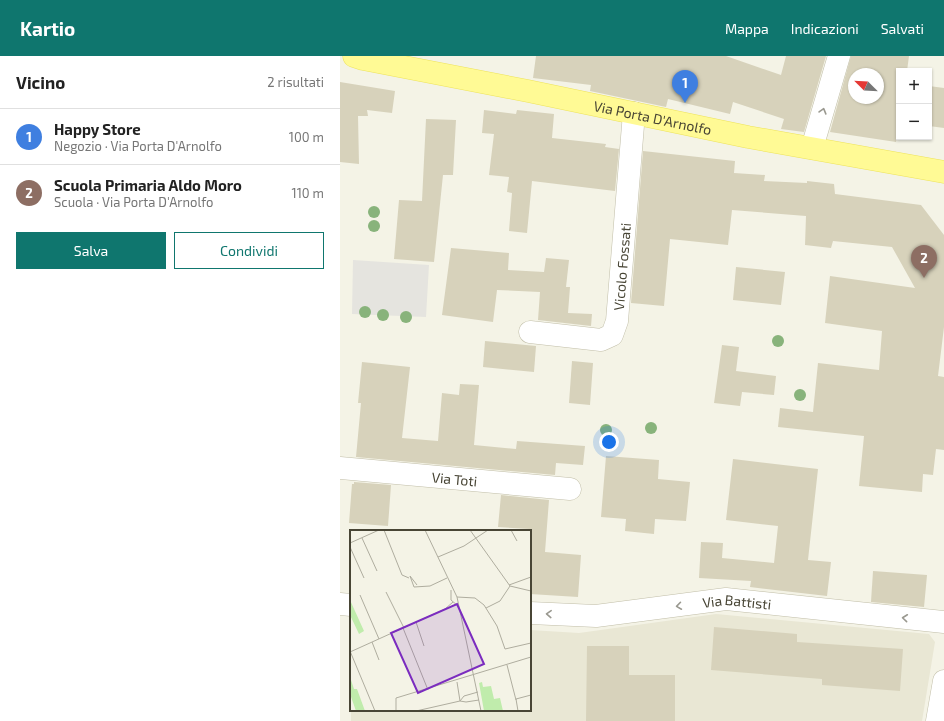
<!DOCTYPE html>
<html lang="it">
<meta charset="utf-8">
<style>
:root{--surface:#fff;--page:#f6f6f6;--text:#222;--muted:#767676;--line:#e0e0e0;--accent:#0f766e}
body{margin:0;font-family:"Exo 2",sans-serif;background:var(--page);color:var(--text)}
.controls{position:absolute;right:12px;top:12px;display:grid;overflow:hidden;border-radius:0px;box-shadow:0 1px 3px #0004}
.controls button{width:36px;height:36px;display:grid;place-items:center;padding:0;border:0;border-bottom:1px solid var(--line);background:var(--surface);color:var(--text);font:20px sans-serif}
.compass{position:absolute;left:508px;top:12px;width:36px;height:36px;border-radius:50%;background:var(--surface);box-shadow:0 1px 3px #0004;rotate:294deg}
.you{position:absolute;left:269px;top:386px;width:14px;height:14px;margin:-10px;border:3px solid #fff;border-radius:50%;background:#1a73e8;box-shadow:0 0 0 6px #1a73e833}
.badge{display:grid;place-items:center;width:26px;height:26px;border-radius:50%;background:var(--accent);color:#fff;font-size:13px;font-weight:700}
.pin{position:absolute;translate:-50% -33px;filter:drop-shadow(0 1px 2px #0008)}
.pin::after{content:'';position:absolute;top:21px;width:14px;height:12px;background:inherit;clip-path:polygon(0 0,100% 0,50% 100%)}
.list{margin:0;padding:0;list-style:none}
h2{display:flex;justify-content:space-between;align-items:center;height:52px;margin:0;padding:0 16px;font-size:17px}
h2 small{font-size:13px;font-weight:400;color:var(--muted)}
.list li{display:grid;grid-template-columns:26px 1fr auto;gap:12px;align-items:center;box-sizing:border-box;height:56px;padding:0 16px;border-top:1px solid var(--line)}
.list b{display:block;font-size:15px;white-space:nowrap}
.list p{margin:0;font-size:13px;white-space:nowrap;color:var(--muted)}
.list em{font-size:13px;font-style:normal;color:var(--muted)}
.actions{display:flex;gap:8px;padding:12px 16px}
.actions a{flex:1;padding:9px 0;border:1px solid var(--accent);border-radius:0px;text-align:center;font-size:14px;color:var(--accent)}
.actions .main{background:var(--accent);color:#fff}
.map{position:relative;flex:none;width:604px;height:665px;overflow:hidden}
header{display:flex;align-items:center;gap:24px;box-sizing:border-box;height:56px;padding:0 20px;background:var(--accent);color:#fff}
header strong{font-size:19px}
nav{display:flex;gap:22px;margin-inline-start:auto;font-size:14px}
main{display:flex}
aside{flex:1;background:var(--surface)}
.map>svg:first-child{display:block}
.residential{fill:#e9e7d4}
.parking{fill:#e5e4df}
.building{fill:#d7d2bb;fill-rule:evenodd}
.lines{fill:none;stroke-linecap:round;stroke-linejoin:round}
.minor-casing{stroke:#c1bea8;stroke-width:23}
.major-casing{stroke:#ede35c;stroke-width:23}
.minor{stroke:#fff;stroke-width:22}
.major{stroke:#fffa95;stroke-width:22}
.tree{fill:#88b37b}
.oneway{stroke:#9a9990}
.labels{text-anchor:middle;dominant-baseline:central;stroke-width:3.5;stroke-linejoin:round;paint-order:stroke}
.street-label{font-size:14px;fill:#484535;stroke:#fff}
.inset-road{fill:none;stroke:#afad9f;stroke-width:1}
.view{fill:#7b2cbf;fill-opacity:0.15;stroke:#7b2cbf;stroke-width:2}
.inset-edge{fill:none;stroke:#484535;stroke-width:2}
</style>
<header>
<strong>Kartio</strong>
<nav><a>Mappa</a><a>Indicazioni</a><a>Salvati</a></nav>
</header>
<main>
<aside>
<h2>Vicino<small>2 risultati</small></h2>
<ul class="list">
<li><span class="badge" style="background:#3f7fe0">1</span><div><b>Happy Store</b><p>Negozio · Via Porta D'Arnolfo</p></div><em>100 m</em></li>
<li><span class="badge" style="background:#8d6e63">2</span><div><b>Scuola Primaria Aldo Moro</b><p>Scuola · Via Porta D'Arnolfo</p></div><em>110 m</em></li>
</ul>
<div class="actions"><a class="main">Salva</a><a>Condividi</a></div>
</aside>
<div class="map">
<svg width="604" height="665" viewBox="0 0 604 665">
<rect width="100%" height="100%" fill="#f4f3e6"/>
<path class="residential" d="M376 558 589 578 595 586 582 665H11V654H190V574L239 577Z"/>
<path class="parking" d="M13 204 89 209 86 261 12 258Z"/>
<g class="building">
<path d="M196 0H386L441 19 446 0H486L464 76 441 73 444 63 393 46 390 58 328 43 326 51 250 35 251 29 193 22Z"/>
<path d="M511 0H569L567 15H559V70L556 86 490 76ZM514 18H538V42H514Z"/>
<path d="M0 26 55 35 52 57 27 54 28 60H18L19 108 0 106Z"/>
<path d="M589 30 604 32V72L589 70Z"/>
<path d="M144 54 176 58 177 54 214 58 212 82 266 88 265 91 279 93 275 135 192 125 187 177 169 175 172 137 167 136 169 121 149 119 154 78 142 77Z"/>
<path d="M86 63 116 64 113 119H103L94 206 54 203 59 144 82 145Z"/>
<path d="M303 95 395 105 394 117 425 119 424 125 467 127V125L494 128 495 138 581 149 604 179V271L598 320 604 321V394L596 393 593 419 583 418 582 436 519 430 524 380 438 371 440 352 473 356 478 307 539 314 542 275 485 267 490 220 575 232 552 191 493 185 491 192 465 189 466 160 392 154 388 189 330 183 324 250 291 247Z"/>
<path d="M111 192 169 197 168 214 204 216 206 202 229 204 226 231H230L228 257 252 258 251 270 198 264 200 236 157 234 153 266 102 259Z"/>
<path d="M396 211 445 216 441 249 393 244Z"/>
<path d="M145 285 196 290 194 316 143 311Z"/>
<path d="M382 289 399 291 396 315 436 320 434 339 402 336 400 350 374 347Z"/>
<path d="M232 305 253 307 250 349 229 347Z"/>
<path d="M22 306 70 311 62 382 98 385 102 337 119 339 120 328 139 329 134 389 176 393 177 385 245 390 243 409 216 407 215 419 16 401 21 347H18Z"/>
<path d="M266 400 319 404 318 423 350 426 346 465 315 463 314 478 285 475 286 463 261 461Z"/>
<path d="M393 403 478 413 468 504 491 506 487 540 410 531 411 525 359 522 361 486 383 487 382 502 434 507 438 470 386 464Z"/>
<path d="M14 426 51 429 48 470 9 467 12 428H14Z"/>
<path d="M161 439 209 444 205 496 241 499 238 541 190 538V473L158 471Z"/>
<path d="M533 515 587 519 584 551 531 546Z"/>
<path d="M374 571 457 578V586L563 593 560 635 482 629V623L371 614Z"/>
<path d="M247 590H289V619H335V665H246Z"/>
</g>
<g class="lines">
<g class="minor-casing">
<g id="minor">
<path d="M472 92 499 0"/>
<path id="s1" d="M190 276 261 284 272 279 277 265 294 57"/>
<path id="s2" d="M0 412 230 433"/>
<path d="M0 548 11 549"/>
<path id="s3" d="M190 557 256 560 386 543 604 566"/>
<path d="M597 665 604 625"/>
</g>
</g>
<g class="major-casing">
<g id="major">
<path id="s4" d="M14 0 23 3 188 35 408 81 604 116"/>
</g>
</g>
<use href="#minor" class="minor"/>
<use href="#major" class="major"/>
</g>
<g class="tree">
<circle cx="34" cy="156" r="6"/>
<circle cx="34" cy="170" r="6"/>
<circle cx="25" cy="256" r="6"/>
<circle cx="43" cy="259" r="6"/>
<circle cx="66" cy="261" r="6"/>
<circle cx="438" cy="285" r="6"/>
<circle cx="460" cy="339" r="6"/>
<circle cx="311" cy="372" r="6"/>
<circle cx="266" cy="374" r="6"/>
</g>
<defs><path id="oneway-chevron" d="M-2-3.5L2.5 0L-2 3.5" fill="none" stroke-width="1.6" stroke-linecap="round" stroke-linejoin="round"/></defs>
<g class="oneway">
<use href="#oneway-chevron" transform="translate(483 55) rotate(-74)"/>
<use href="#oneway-chevron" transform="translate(339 550) rotate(172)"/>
<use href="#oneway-chevron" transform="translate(209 558) rotate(-177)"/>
<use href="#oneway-chevron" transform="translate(565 562) rotate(-174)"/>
</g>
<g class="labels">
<g class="street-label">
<text stroke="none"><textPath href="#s4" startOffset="305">Via Porta D'Arnolfo</textPath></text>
<text stroke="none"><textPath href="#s1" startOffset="153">Vicolo Fossati</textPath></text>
<text stroke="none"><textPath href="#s2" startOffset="115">Via Toti</textPath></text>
<text stroke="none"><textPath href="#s3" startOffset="208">Via Battisti</textPath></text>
</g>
</g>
<g transform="translate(10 474)">
<rect width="181" height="181" fill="#f4f3e6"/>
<path d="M0 70 14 101 9 104 0 85ZM1 150 4 159H7L15 181H6L0 164Z" fill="#c0ecac"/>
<path d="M132 152 133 157 141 156 144 169 150 168 153 181H134L129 153Z" fill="#c0ecac"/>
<path class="inset-road" d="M34 0 52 45 59 48M75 0 107 67M120 0 160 56 181 61M161 0 167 11M12 8 27 41M0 13 29 0M0 17 14 48M88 27 114 16 138 0M67 55 60 46 64 57 80 56 97 48M159 55 181 47M101 60V70L108 76M36 62 54 98M10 65 29 109M107 67 125 68 134 75 147 96 155 119 181 113M107 67 131 181M136 78 150 71 160 56M66 92 74 116M53 98 78 160M22 112 29 130M0 121 25 181M0 122 95 79 103 72M157 135 166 170M107 152 110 171M110 171 114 166 128 162M110 171 116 172 129 170M46 181V168L181 127M66 181 110 171M168 181 166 169 181 165"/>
<path class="view" d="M107 74 134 134 68 163 41 103Z"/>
<rect width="181" height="181" class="inset-edge"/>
</g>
</svg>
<div class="controls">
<button>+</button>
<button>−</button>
</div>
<svg class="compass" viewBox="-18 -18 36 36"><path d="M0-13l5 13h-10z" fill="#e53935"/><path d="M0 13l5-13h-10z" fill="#767676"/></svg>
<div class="you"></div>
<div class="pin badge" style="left:345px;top:47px;background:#3f7fe0">1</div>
<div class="pin badge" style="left:584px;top:222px;background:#8d6e63">2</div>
</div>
</main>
